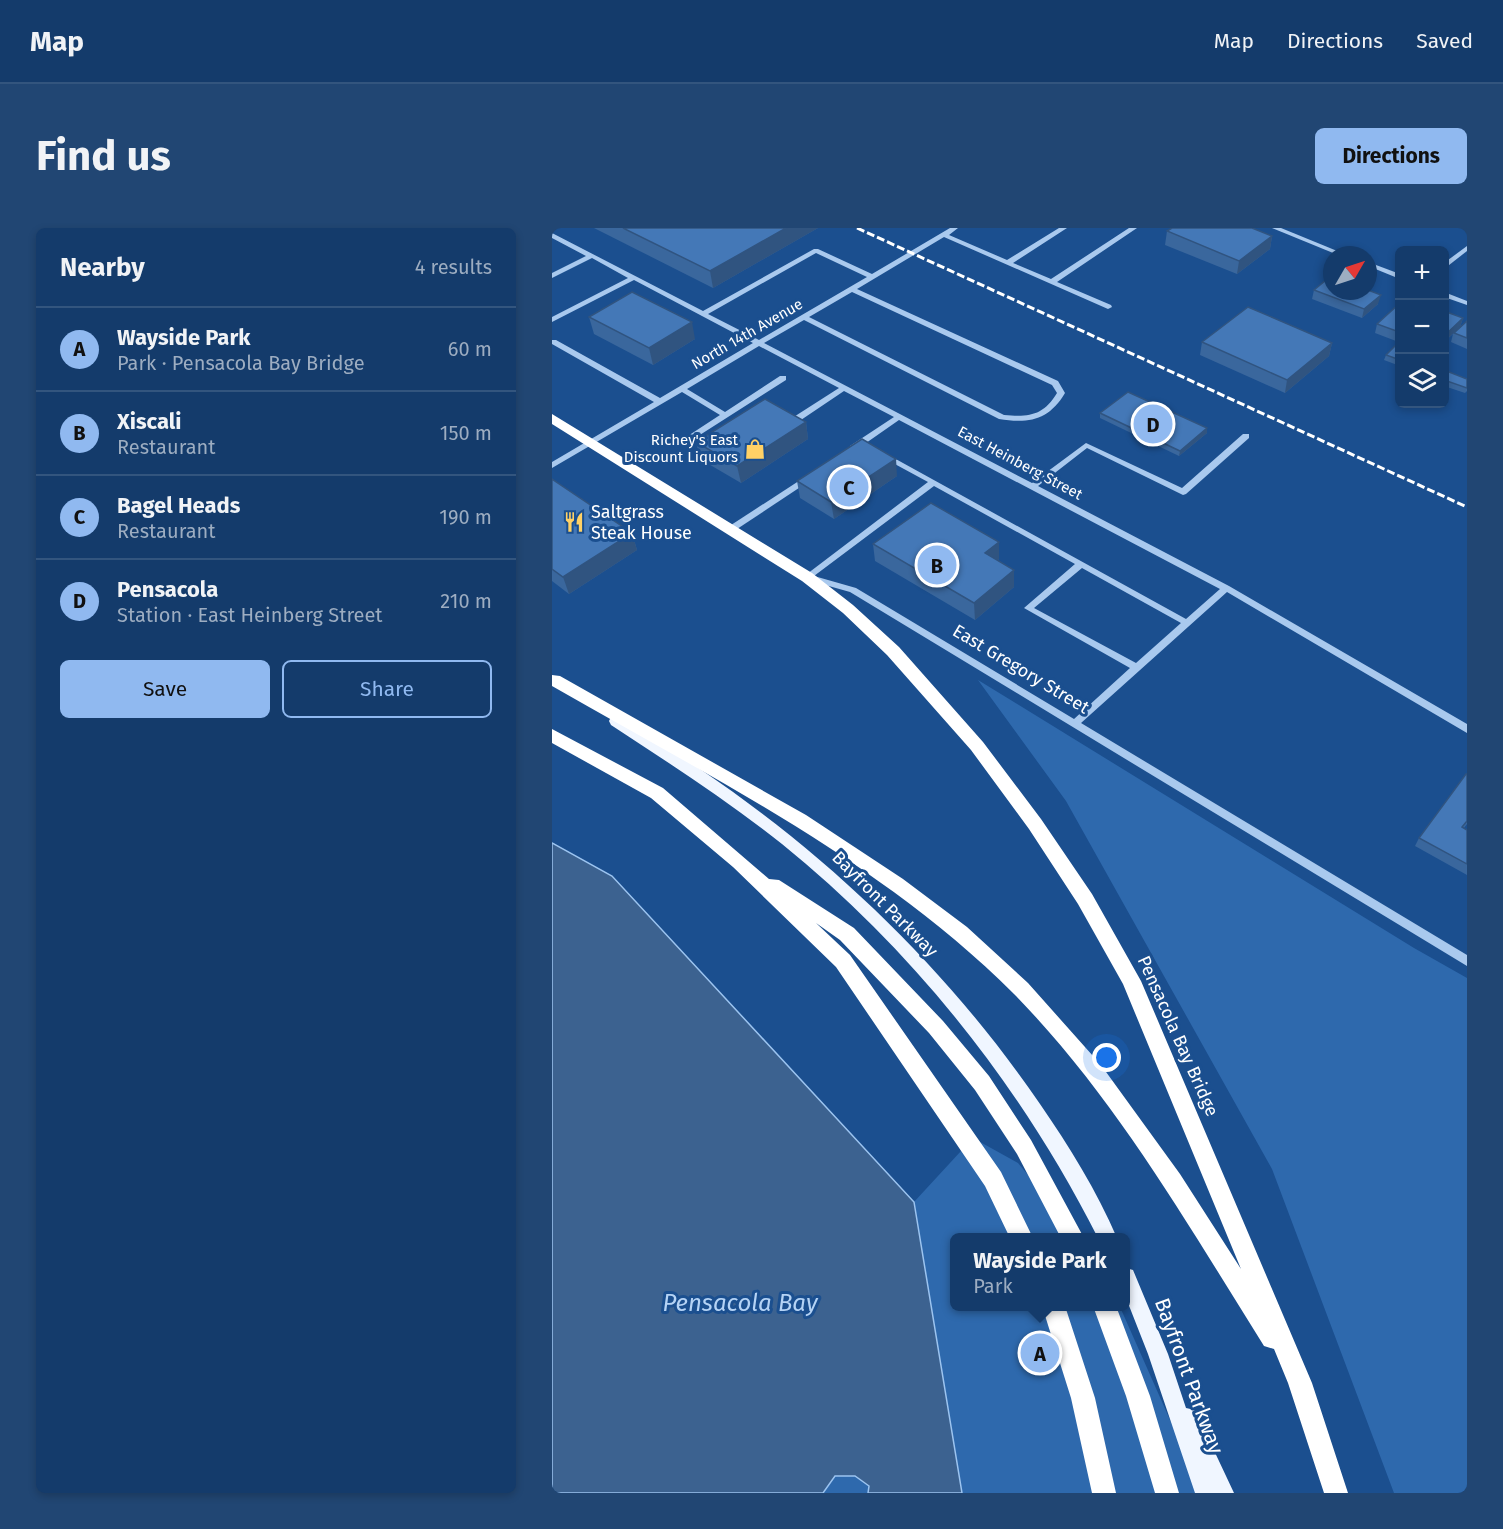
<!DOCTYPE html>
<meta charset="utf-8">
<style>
:root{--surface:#143b6b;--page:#214673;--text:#f1f3f6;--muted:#9dadc1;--line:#33557e;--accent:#90b9f0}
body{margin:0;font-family:"Fira Sans",sans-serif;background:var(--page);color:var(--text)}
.controls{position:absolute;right:18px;top:18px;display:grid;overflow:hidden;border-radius:9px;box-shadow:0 3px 9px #0003}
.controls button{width:54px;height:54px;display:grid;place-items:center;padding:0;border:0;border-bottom:2px solid var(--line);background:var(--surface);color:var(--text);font:30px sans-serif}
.compass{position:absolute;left:771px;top:18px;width:54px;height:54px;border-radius:50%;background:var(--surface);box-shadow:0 3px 9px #0003;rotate:51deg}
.you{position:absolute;left:555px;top:830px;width:21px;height:21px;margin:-15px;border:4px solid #fff;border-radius:50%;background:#1a73e8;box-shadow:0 0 0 9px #1a73e833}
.badge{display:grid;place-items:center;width:39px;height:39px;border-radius:50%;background:var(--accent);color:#111;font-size:20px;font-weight:700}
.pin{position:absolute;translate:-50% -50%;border:3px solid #fff;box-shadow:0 2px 6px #0006}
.popup{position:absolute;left:398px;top:1005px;width:180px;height:78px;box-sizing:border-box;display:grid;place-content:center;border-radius:9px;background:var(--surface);filter:drop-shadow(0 2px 4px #0005);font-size:20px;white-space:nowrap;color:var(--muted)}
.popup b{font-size:22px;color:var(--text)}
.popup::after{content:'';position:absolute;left:50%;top:100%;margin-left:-12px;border:12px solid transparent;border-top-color:var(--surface)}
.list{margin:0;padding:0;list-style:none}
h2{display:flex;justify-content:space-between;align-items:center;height:78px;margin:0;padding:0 24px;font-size:26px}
h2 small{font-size:20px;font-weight:400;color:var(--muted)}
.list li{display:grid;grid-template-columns:39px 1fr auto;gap:18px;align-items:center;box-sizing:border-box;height:84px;padding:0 24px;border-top:2px solid var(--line)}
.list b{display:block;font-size:22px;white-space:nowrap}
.list p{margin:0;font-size:20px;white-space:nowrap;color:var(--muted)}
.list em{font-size:20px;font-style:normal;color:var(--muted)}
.actions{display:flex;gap:12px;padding:18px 24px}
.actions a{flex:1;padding:14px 0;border:2px solid var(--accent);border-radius:9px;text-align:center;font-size:21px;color:var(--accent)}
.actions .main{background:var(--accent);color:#111}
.icon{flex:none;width:33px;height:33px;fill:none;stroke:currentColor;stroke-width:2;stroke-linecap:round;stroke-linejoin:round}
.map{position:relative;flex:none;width:915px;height:1265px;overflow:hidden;border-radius:9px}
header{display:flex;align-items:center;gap:36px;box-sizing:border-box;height:84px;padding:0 30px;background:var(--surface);border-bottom:2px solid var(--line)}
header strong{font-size:28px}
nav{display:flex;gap:33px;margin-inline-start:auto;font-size:21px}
.intro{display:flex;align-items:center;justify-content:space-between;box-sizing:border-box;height:144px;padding:0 36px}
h1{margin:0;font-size:42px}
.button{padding:15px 27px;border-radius:9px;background:var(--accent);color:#111;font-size:21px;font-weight:700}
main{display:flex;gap:36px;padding:0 36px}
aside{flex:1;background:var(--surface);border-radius:9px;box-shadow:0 3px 9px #0003}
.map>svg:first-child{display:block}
.green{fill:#2e69ad}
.water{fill:#3c6290;stroke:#9cc4f0;stroke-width:1.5}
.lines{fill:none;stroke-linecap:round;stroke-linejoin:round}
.minor{fill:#a9c9ee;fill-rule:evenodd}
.major{fill:#f0f6ff;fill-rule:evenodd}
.highway{fill:#fff;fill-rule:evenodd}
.rail{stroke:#fff;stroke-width:3;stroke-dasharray:8 3;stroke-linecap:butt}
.wall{fill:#3a679d}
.shaded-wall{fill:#305480}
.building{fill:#4478b7;stroke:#305480;stroke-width:1.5}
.labels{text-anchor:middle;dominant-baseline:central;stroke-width:6;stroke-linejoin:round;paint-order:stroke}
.far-street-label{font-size:15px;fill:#fff;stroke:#1b4f8f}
.far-poi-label{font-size:15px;fill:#fff;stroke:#1b4f8f;text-anchor:end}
.poi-label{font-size:18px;fill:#fff;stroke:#1b4f8f;text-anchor:start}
.street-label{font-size:18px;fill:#fff;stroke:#1b4f8f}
.near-street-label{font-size:21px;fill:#fff;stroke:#1b4f8f}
.near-water-label{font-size:24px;font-style:italic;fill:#b5d3f5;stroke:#1b4f8f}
</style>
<header>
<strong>Map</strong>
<nav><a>Map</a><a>Directions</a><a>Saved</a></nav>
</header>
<div class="intro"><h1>Find us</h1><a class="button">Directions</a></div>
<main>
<aside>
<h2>Nearby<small>4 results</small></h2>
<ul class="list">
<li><span class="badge">A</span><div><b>Wayside Park</b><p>Park · Pensacola Bay Bridge</p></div><em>60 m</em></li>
<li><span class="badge">B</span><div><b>Xiscali</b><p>Restaurant</p></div><em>150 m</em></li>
<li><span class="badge">C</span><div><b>Bagel Heads</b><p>Restaurant</p></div><em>190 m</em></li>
<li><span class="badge">D</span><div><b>Pensacola</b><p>Station · East Heinberg Street</p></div><em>210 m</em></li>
</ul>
<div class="actions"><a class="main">Save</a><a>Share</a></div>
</aside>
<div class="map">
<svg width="915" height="1265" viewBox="0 0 915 1265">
<rect width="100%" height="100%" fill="#1b4f8f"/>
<g class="green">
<path d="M426 452 862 720 915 750V1265H842L720 941 514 573Z"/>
<path d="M421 910 466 935 528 1009 402 1010V1078L568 1079 630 1219 644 1265H410L362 974Z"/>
<path d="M283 1248H303L317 1258 316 1265H271Z"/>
</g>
<path class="water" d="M0 615 60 648 362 974 410 1265H316L317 1258 303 1248H283L271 1265H0Z"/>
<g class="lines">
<g class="minor">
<path d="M398 0H406L397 7 455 32 507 0H515L461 35 499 51 577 0H585L505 54 559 77 560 79 556 81 392 9 305 61 506 153 513 165C497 192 477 196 447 191L252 92 212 115 480 255 534 215 630 260 691 206H697V210L634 266 631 267 535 220 486 258 677 358 915 496V505L675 364 529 495 915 727V738L298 364 252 351 251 349 376 254 328 228 327 226 331 224 634 391 668 361 347 192 304 222H298V218L342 189 292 163 243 196H237V192L287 160 207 118 135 161 173 184 228 148H234V152L129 219H126L122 217 168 187 130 164 0 240V234L102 174 0 116V112H4L108 170 201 115 82 52 0 94V89L76 50 40 30 0 50V45L34 28 0 10V5L151 83 262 21H266L320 46ZM264 25 315 49 207 112 156 86ZM300 64 500 157 505 165C491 188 477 189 452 187L257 89ZM382 258 523 336 472 380 578 440 522 491 304 360 262 348ZM530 340 629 395 584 435 482 380Z"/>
<path d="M720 0H729L795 27H786Z"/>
<path d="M915 18V23L892 41V35Z"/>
<path d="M816 34 848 46V51L816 38Z"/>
<path d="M892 64 915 73V77L892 69Z"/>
<path d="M256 247 260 250 259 252 182 303H176V299Z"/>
</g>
<g class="major">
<path d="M64 488C85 494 128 528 148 541 281 631 397 743 488 876 517 918 545 963 565 1010H546C469 858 362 723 230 616 176 573 117 535 59 497L57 493 59 489Z"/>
<path d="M574 1040 581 1042 616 1126 634 1180 643 1182 682 1265H643L596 1126 574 1070Z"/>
</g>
<g class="highway">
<path d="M0 186 260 345 301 377 347 419 431 514 489 591 540 666 589 753 760 1155 796 1265H772L736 1155 722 1121 712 1118C636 997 563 869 462 766 330 634 160 550 0 458V447L8 448 254 587 351 651 415 699 476 755 549 837 628 946 689 1041 571 756 526 676 477 601 419 522 335 427 291 385 250 353 0 196Z"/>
<path d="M0 501 111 560 217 651 227 652 302 700 391 793 437 848 479 912 532 1010H509L465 926 423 862 377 805 288 712 264 695 298 727 449 944 481 1010H458L433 958 284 739 181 639 99 570 0 515Z"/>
<path d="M490 1078H513L543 1170 564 1265H540L519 1170Z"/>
<path d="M541 1078H564L598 1168 627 1265H603L574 1168Z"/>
</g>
<path class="rail" d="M305 0 915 279"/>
</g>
<g class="wall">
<path d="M42 0H266L161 60Z"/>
<path d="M615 3 720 8 718 21 685 46 613 17Z"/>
<path d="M762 62 826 76 810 90 760 71Z"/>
<path d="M848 75V110L844 113 823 105 825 96Z"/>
<path d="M892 83 911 90 908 99 915 93V121L899 114 901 106 892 114Z"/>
<path d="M37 89 143 111 101 137 42 106Z"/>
<path d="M650 114 780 115 777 128 733 165 648 127Z"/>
<path d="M848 119V138L832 132 834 127Z"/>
<path d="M892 142 915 151V163L913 165 892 158Z"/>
<path d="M548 185 655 200V205L627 228 548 190Z"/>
<path d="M254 194 256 211 189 255 148 231 144 214Z"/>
<path d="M345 248 282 291 248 270 245 253Z"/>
<path d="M0 251 80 305 85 322 17 366 0 353Z"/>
<path d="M321 316 447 331 445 333 462 342V359L423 392 323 333Z"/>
<path d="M915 546V596L912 600 915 602V647L863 618 867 610Z"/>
</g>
<g class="shaded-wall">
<path d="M234 0H266L161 60 158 43Z"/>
<path d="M720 8 718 21 685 46 687 33Z"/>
<path d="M829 67 826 76 810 90 812 81Z"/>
<path d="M911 90 908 99 892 114V108Z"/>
<path d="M140 94 143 111 101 137 97 120Z"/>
<path d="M848 103V110L844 113 847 104Z"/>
<path d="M780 115 777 128 733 165 735 152Z"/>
<path d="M254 194 256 211 189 255 185 238Z"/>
<path d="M655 200V205L627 228 628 223Z"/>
<path d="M344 231 345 248 282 291 279 274Z"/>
<path d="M80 305 85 322 17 366 11 349Z"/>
<path d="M447 314V331L433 342V325Z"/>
<path d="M462 342V359L423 392 422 375Z"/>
</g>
<g class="building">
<path d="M71 0H234L158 43Z"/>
<path d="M620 0H700L720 8 687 33 615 3Z"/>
<path d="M779 48H780V63H816V62L829 67 812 81 762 62Z"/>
<path d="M80 64 140 94 97 120 37 89Z"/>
<path d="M848 75V103L847 104 825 96Z"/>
<path d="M696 79 780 115 735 152 650 114Z"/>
<path d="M892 83 911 90 892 108Z"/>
<path d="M915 93V110L902 105Z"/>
<path d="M843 118 848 119V132L834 127Z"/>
<path d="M892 142 915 151V160L892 152Z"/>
<path d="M576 164 655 200 628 223 548 185Z"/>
<path d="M213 171 254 194 185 238 144 214Z"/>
<path d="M310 211 344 231 279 274 245 253Z"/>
<path d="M0 251 80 305 11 349 0 341Z"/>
<path d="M379 275 447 314 433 325 462 342 422 375 321 316Z"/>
<path d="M914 546H915V593L910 599 915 602V636L867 610Z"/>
</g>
<defs>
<g id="shop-bare" transform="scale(1.62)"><path d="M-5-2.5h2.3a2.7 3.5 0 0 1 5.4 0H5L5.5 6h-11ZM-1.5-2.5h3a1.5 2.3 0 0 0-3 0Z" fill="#ffd166" stroke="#1b4f8f" stroke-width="2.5" paint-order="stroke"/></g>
<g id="restaurant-bare" transform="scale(1.62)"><path d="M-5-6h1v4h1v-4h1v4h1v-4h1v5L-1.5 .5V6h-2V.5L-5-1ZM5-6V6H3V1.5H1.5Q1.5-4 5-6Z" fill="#ffd166" stroke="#1b4f8f" stroke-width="2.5" paint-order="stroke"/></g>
</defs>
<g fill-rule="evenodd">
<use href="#shop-bare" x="203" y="221"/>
<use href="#restaurant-bare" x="22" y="294"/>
</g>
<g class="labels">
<g class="far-street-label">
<text transform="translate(195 106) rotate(-30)">North 14th Avenue</text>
<text transform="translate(468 235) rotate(28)">East Heinberg Street</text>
</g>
<g class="far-poi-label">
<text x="186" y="212">Richey's East<tspan x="186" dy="17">Discount Liquors</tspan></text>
</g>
<g class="poi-label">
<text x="39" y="284">Saltgrass<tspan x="39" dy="21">Steak House</tspan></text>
</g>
<g class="street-label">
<text transform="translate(469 441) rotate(31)">East Gregory Street</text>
<text transform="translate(333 676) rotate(45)">Bayfront Parkway</text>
<text transform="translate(626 808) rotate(66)">Pensacola Bay Bridge</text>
</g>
<g class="near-street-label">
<text transform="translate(637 1148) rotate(70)">Bayfront Parkway</text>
</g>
<g class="near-water-label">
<text x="188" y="1075">Pensacola Bay</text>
</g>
</g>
</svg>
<div class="controls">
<button>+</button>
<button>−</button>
<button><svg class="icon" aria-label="layers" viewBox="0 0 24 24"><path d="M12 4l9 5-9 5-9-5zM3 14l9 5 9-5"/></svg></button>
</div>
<svg class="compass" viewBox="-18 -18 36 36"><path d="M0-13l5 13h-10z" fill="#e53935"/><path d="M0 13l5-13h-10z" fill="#9dadc1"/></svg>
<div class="you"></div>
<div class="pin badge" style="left:488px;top:1125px">A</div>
<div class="popup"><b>Wayside Park</b>Park</div>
<div class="pin badge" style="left:385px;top:337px">B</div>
<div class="pin badge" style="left:297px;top:259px">C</div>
<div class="pin badge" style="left:601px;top:196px">D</div>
</div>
</main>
